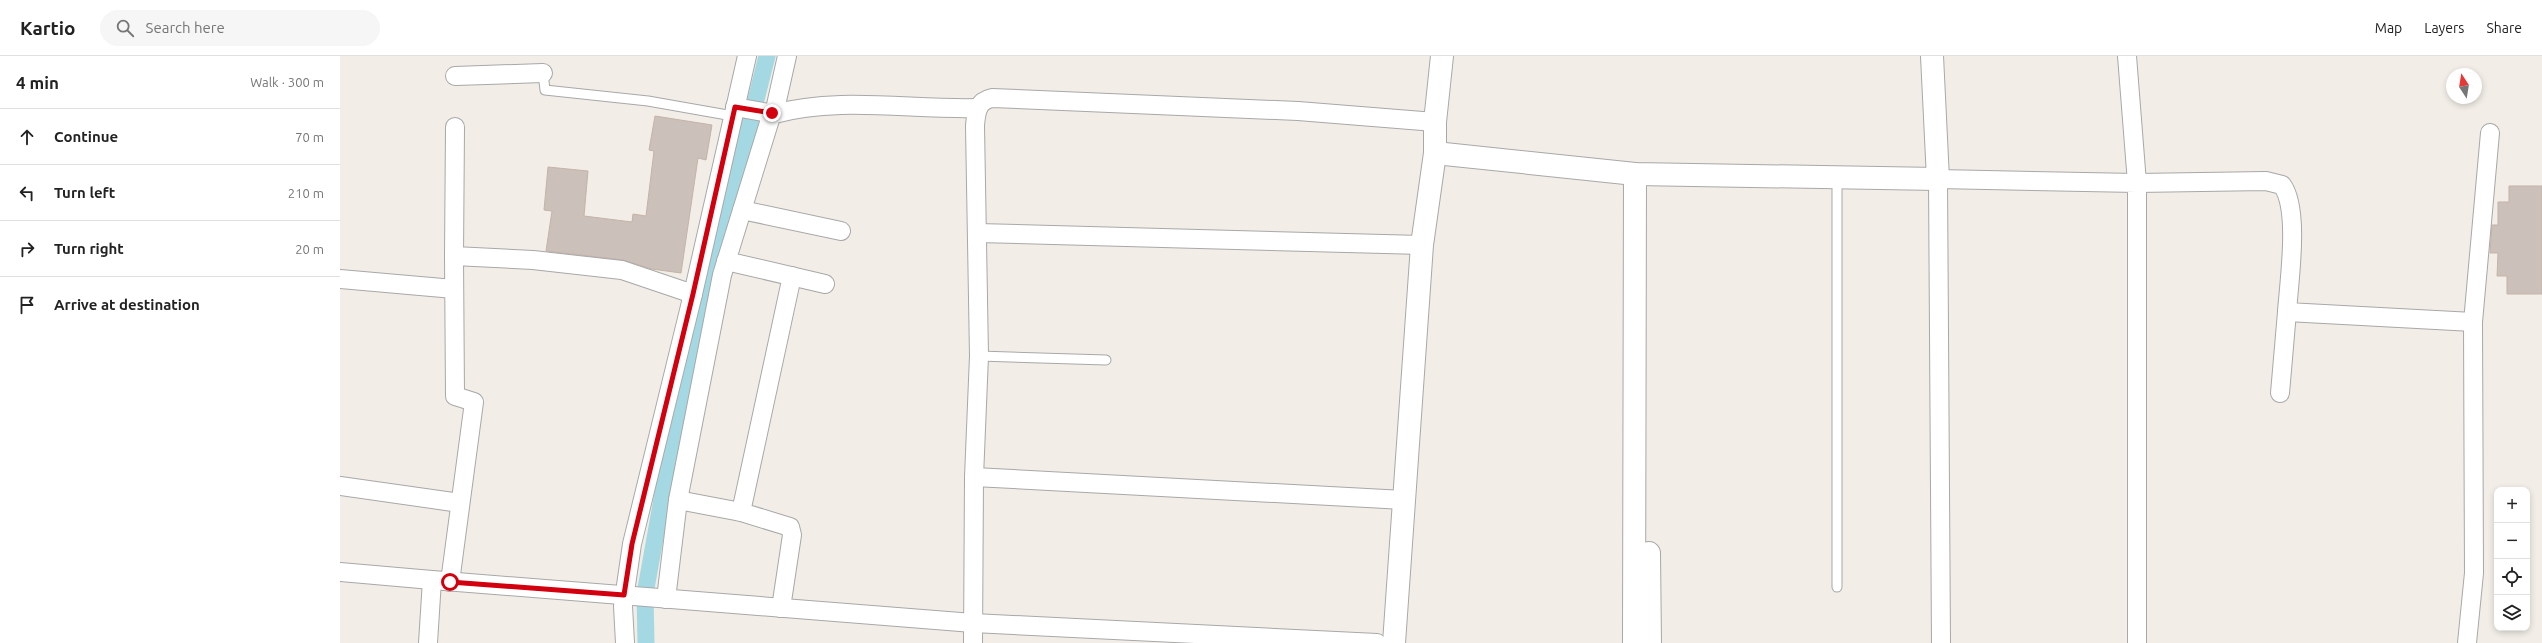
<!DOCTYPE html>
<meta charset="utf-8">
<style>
:root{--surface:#fff;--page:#f6f6f6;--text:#222;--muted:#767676;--line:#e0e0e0}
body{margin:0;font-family:Ubuntu,sans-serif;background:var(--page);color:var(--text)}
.controls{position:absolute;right:12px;bottom:12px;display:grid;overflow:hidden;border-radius:8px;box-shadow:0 2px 6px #0003}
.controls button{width:36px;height:36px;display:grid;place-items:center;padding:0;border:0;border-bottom:1px solid var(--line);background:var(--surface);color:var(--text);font:20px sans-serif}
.compass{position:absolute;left:2106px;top:12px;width:36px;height:36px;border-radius:50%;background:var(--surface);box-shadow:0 2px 6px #0003;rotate:348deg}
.stop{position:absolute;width:12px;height:12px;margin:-9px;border:3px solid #d2000e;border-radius:50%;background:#fff}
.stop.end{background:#d2000e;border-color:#fff;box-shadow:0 1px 4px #0008}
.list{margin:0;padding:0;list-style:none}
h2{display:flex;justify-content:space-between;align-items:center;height:52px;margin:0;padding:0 16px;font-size:17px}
h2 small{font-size:13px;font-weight:400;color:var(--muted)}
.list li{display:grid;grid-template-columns:26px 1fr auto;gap:12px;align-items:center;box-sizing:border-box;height:56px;padding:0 16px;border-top:1px solid var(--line)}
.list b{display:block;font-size:15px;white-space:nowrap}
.list em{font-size:13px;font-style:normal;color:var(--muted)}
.icon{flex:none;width:22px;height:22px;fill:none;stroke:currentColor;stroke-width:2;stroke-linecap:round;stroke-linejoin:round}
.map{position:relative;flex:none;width:2202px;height:587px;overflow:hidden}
header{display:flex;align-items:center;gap:24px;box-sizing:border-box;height:56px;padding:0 20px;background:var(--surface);border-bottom:1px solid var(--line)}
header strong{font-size:19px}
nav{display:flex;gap:22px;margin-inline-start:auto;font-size:14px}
.search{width:280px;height:36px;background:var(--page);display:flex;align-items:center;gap:10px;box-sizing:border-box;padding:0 14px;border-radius:22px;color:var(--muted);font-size:15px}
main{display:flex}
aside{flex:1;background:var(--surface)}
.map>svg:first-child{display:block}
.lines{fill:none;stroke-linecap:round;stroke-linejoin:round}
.canal{stroke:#a4d9e3;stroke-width:17}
.building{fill:#cbc0ba;stroke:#c5b3a8}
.service-casing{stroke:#a8a8a8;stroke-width:11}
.minor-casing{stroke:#a8a8a8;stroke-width:20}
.tertiary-casing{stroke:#a8a8a8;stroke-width:24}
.service{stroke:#fff;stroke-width:9}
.minor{stroke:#fff;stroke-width:18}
.tertiary{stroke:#fff;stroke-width:22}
.route{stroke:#d2000e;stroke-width:5}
</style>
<header>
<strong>Kartio</strong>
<div class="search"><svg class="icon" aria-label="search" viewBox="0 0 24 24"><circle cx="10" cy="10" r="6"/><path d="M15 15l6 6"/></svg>Search here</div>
<nav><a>Map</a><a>Layers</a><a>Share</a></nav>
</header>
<main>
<aside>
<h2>4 min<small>Walk · 300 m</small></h2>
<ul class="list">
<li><svg class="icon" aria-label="ahead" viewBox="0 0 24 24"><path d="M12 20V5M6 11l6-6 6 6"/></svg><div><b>Continue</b></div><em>70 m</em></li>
<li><svg class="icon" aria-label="left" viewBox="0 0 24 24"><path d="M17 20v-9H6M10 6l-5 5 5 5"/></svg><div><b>Turn left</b></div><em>210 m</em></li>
<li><svg class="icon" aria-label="right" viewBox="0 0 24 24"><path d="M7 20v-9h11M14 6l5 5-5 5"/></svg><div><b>Turn right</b></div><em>20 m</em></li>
<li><svg class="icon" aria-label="arrive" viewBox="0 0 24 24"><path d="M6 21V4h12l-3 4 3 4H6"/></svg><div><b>Arrive at destination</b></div></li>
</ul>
</aside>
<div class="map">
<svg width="2202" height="587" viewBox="0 0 2202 587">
<rect width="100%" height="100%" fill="#f2eee7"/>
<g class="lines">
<path class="canal" d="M306 587 305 538 338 354 427 0"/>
</g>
<g class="building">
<path d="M315 60 372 69 366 104 358 102 341 217 312 213 283 204 206 195 212 155 204 154 208 111 248 115 244 160 292 166 293 158 306 160 314 95 309 94Z"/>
<path d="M2169 130H2202V238H2167V220H2157L2158 197H2150L2152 169H2158V146H2169Z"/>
</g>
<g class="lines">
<g class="service-casing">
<g id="service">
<path d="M203 17 205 34 308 45 393 60"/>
<path d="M1497 121V531"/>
<path d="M639 300 766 304"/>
</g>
</g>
<g class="minor-casing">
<g id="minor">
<path d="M447 0 434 58C499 40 571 54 638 52"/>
<path d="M1787 0 1797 127 1926 125 1942 129C1960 153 1949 225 1947 256L2133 266"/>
<path d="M115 20 203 17"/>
<path d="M395 51 434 58"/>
<path d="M115 71 114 200 193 204 282 214 353 238"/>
<path d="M402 154 501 175"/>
<path d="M637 177 1082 189"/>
<path d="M386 205 485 228"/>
<path d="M0 223 114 233"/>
<path d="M1940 337 1947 256"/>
<path d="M634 421 1064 444"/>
<path d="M0 430 120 447"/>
<path d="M338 444 401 456 450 471 452 479 441 552"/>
<path d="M401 456 452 220"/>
<path d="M0 516 92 524"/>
<path d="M110 526 134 346 115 340 114 200"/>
<path d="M326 543 338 444 382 219 432 57"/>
<path d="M88 587 92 524 633 567 1037 587"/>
<path d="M285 587 283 550 292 488 353 238 407 0"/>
<path d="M633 587 634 421 639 300 635 70C636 57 637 45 652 42L958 55 1095 66"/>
<path d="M1601 587 1598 123 1797 127V587"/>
<path d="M2127 587 2134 517 2133 266 2150 77"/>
</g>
</g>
<g class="tertiary-casing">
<g id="tertiary">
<path d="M1095 97 1295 118 1598 123 1592 0"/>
<path d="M1309 497 1310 587"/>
<path d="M1054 587 1082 189 1095 97V66L1102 0"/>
<path d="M1294 587 1295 118"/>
</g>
</g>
<use href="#service" class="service"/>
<use href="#minor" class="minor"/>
<use href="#tertiary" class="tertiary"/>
</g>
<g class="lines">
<path class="route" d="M110 526 284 539 292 488 353 238 395 51 432 57"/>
</g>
</svg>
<div class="controls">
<button>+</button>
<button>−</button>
<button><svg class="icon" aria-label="locate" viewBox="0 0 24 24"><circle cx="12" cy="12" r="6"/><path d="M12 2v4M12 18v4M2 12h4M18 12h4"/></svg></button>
<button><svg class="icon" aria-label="layers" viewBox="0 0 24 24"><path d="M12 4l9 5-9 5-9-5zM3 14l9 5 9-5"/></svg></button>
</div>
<svg class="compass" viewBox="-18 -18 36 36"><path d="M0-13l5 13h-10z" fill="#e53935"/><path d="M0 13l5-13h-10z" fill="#767676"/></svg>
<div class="stop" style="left:110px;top:526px"></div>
<div class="stop end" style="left:432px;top:57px"></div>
</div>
</main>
